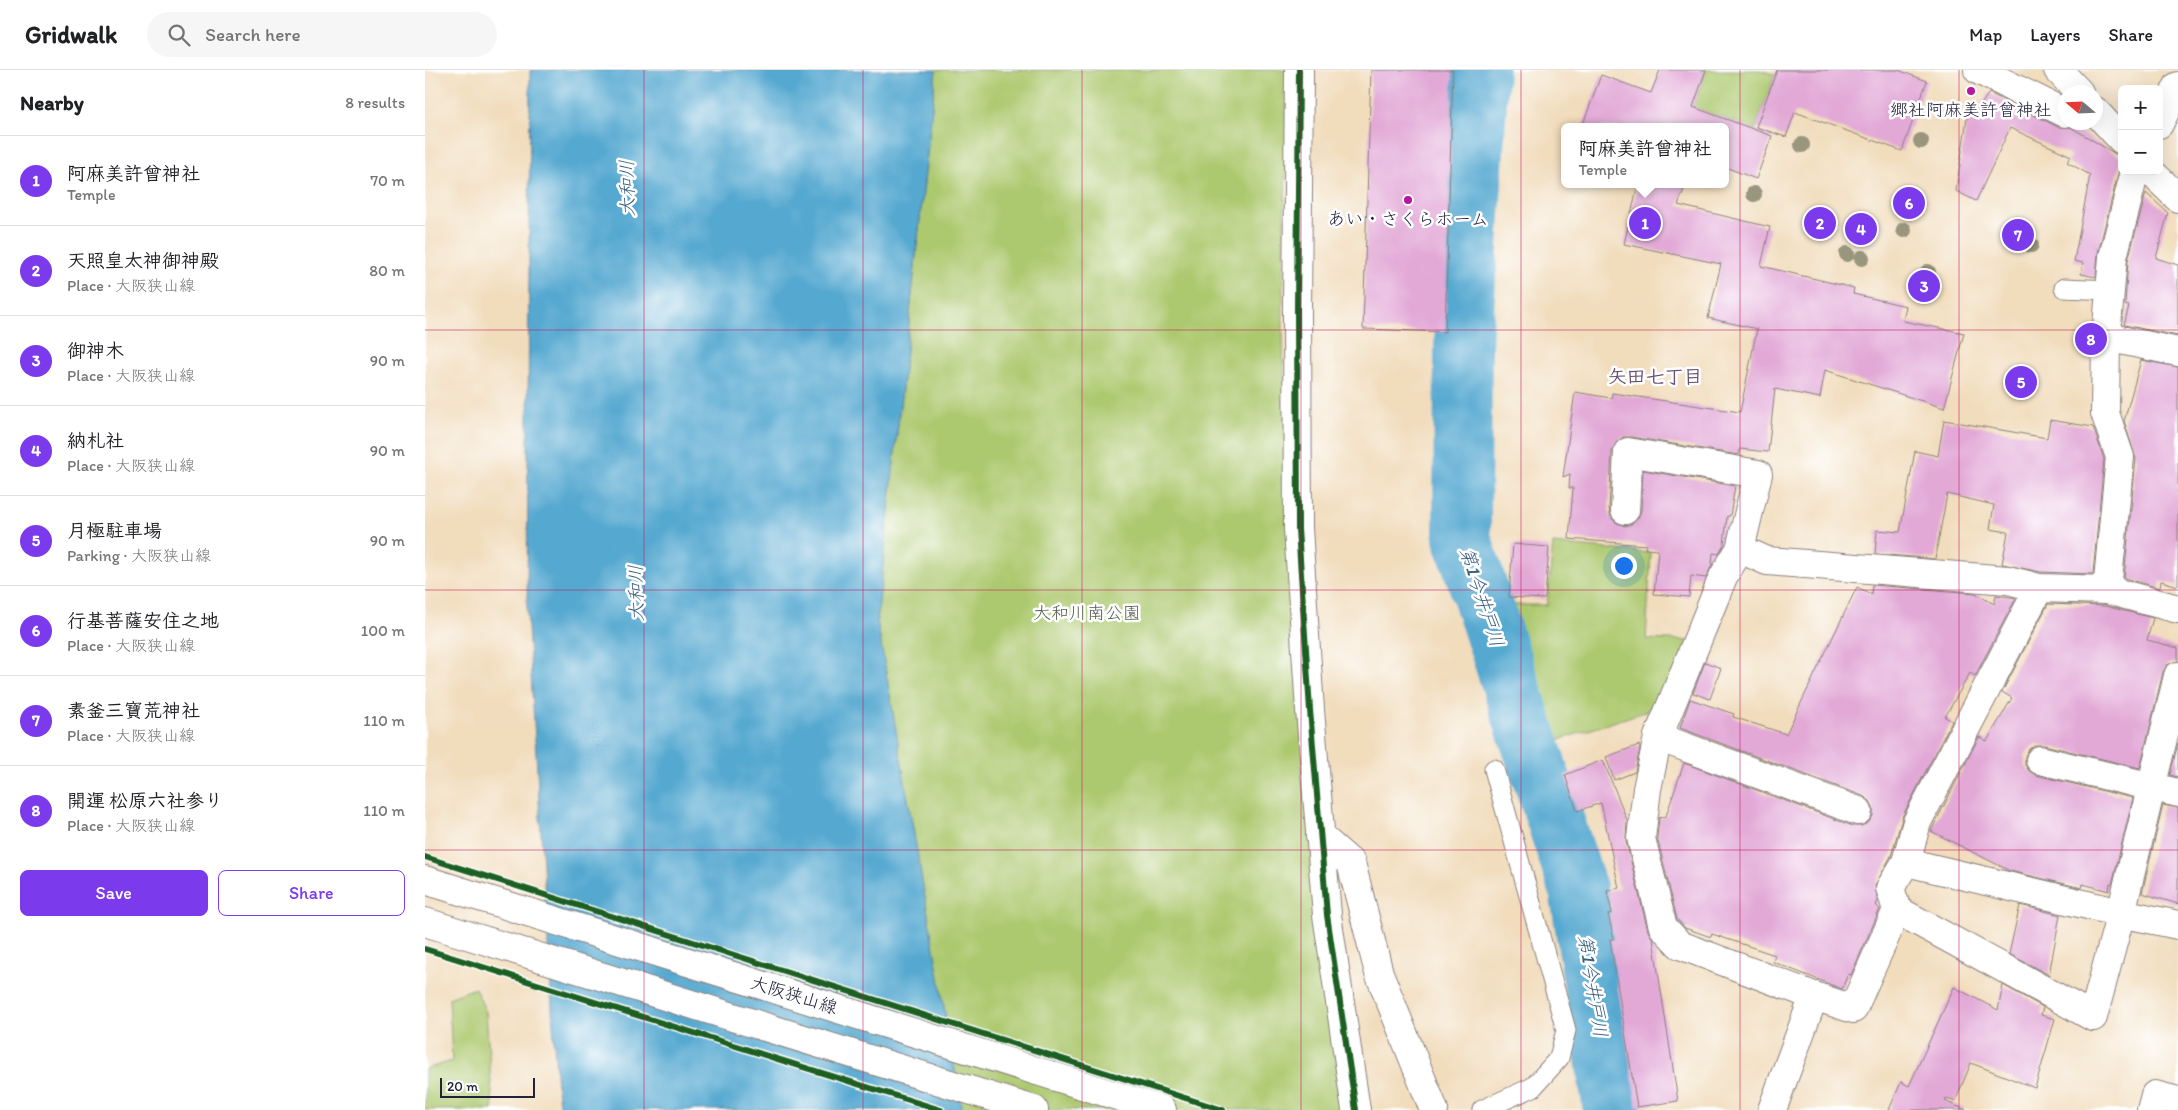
<!DOCTYPE html>
<meta charset="utf-8">
<style>
:root{--surface:#fff;--page:#f6f6f6;--text:#202124;--muted:#757577;--line:#e0e0e0;--accent:#7c3aed}
body{margin:0;font-family:Itim,"Klee One",sans-serif;background:var(--page);color:var(--text)}
.controls{position:absolute;right:15px;top:15px;display:grid;overflow:hidden;border-radius:8px;box-shadow:0 5px 20px #0002}
.controls button{width:45px;height:45px;display:grid;place-items:center;padding:0;border:0;border-bottom:1px solid var(--line);background:var(--surface);color:var(--text);font:25px sans-serif}
.compass{position:absolute;left:1633px;top:15px;width:45px;height:45px;border-radius:50%;background:var(--surface);box-shadow:0 5px 20px #0002;rotate:289deg}
.scale{position:absolute;left:15px;bottom:12px;width:95px;box-sizing:border-box;padding-left:5px;border:2px solid #22223b;border-top:0;font-size:14px;line-height:18px;white-space:nowrap;color:#22223b;-webkit-text-stroke:4px #fff;paint-order:stroke}
.you{position:absolute;left:1198px;top:495px;width:18px;height:18px;margin:-12px;border:4px solid #fff;border-radius:50%;background:#1a73e8;box-shadow:0 0 0 8px #1a73e833}
.badge{display:grid;place-items:center;width:32px;height:32px;border-radius:50%;background:var(--accent);color:#fff;font-size:16px;font-weight:700}
.pin{position:absolute;translate:-50% -50%;border:2px solid #fff;box-shadow:0 1px 5px #0006}
.popup{position:absolute;left:1136px;top:53px;width:168px;height:65px;box-sizing:border-box;display:grid;place-content:center;border-radius:8px;background:var(--surface);filter:drop-shadow(0 1px 4px #0005);font-size:16px;white-space:nowrap;color:var(--muted)}
.popup b{font-size:19px;color:var(--text)}
.popup::after{content:'';position:absolute;left:50%;top:100%;margin-left:-10px;border:10px solid transparent;border-top-color:var(--surface)}
.list{margin:0;padding:0;list-style:none}
h2{display:flex;justify-content:space-between;align-items:center;height:65px;margin:0;padding:0 20px;font-size:21px}
h2 small{font-size:16px;font-weight:400;color:var(--muted)}
.list li{display:grid;grid-template-columns:32px 1fr auto;gap:15px;align-items:center;box-sizing:border-box;height:90px;padding:0 20px;border-top:1px solid var(--line)}
.list b{display:block;font-size:19px;white-space:nowrap}
.list p{margin:0;font-size:16px;white-space:nowrap;color:var(--muted)}
.list em{font-size:16px;font-style:normal;color:var(--muted)}
.actions{display:flex;gap:10px;padding:15px 20px}
.actions a{flex:1;padding:11px 0;border:1px solid var(--accent);border-radius:8px;text-align:center;font-size:18px;color:var(--accent)}
.actions .main{background:var(--accent);color:#fff}
.icon{flex:none;width:28px;height:28px;fill:none;stroke:currentColor;stroke-width:2;stroke-linecap:round;stroke-linejoin:round}
.map{position:relative;flex:none;width:1753px;height:1040px;overflow:hidden}
header{display:flex;align-items:center;gap:30px;box-sizing:border-box;height:70px;padding:0 25px;background:var(--surface);border-bottom:1px solid var(--line)}
header strong{font-size:24px}
nav{display:flex;gap:28px;margin-inline-start:auto;font-size:18px}
.search{width:350px;height:45px;background:var(--page);display:flex;align-items:center;gap:12px;box-sizing:border-box;padding:0 18px;border-radius:28px;color:var(--muted);font-size:19px}
main{display:flex}
aside{flex:1;background:var(--surface)}
.map>svg:first-child{display:block}
.green{fill:#adc96f;stroke:#687655}
.water{fill:#55a8d0;stroke:#3c6586}
.lines{fill:none;stroke-linecap:round;stroke-linejoin:round}
.river{stroke:#55a8d0;stroke-width:58}
.building{fill:#e2a9d7}
.lane-casing{stroke:#8a7f7b;stroke-width:21}
.street-casing{stroke:#8a7f7b;stroke-width:30}
.primary-casing{stroke:#8a7f7b;stroke-width:30}
.lane{stroke:#fff;stroke-width:19}
.street{stroke:#fff;stroke-width:28}
.primary{stroke:#fff;stroke-width:28}
.cycleway-casing{stroke:#fff;stroke-width:9}
.cycleway{stroke:#1b5e20;stroke-width:6}
.tree{fill:#9a967e}
.grid{fill:none;stroke:#c2185b;stroke-width:1;stroke-opacity:0.55}
.poi-dot{fill:#b5179e;stroke:#fff;stroke-width:2}
.labels{text-anchor:middle;dominant-baseline:central;stroke-width:5;stroke-linejoin:round;paint-order:stroke}
.poi-label{font-size:18px;fill:#22223b;stroke:#fff}
.park-label{font-size:18px;fill:#535c4d;stroke:#fff}
.street-label{font-size:18px;fill:#22223b;stroke:#fff}
.water-label{font-size:19px;font-style:italic;fill:#395e7e;stroke:#fff}
.neighbourhood-label{font-size:19px;font-weight:bold;fill:#655172;stroke:#fff}
</style>
<header>
<strong>Gridwalk</strong>
<div class="search"><svg class="icon" aria-label="search" viewBox="0 0 24 24"><circle cx="10" cy="10" r="6"/><path d="M15 15l6 6"/></svg>Search here</div>
<nav><a>Map</a><a>Layers</a><a>Share</a></nav>
</header>
<main>
<aside>
<h2>Nearby<small>8 results</small></h2>
<ul class="list">
<li><span class="badge">1</span><div><b>阿麻美許曾神社</b><p>Temple</p></div><em>70 m</em></li>
<li><span class="badge">2</span><div><b>天照皇太神御神殿</b><p>Place · 大阪狭山線</p></div><em>80 m</em></li>
<li><span class="badge">3</span><div><b>御神木</b><p>Place · 大阪狭山線</p></div><em>90 m</em></li>
<li><span class="badge">4</span><div><b>納札社</b><p>Place · 大阪狭山線</p></div><em>90 m</em></li>
<li><span class="badge">5</span><div><b>月極駐車場</b><p>Parking · 大阪狭山線</p></div><em>90 m</em></li>
<li><span class="badge">6</span><div><b>行基菩薩安住之地</b><p>Place · 大阪狭山線</p></div><em>100 m</em></li>
<li><span class="badge">7</span><div><b>素釜三寶荒神社</b><p>Place · 大阪狭山線</p></div><em>110 m</em></li>
<li><span class="badge">8</span><div><b>開運 松原六社参り</b><p>Place · 大阪狭山線</p></div><em>110 m</em></li>
</ul>
<div class="actions"><a class="main">Save</a><a>Share</a></div>
</aside>
<div class="map">
<svg width="1753" height="1040" viewBox="0 0 1753 1040">
<rect width="100%" height="100%" fill="#fff"/>
<filter id="ink" filterUnits="userSpaceOnUse"><feTurbulence type="fractalNoise" baseFrequency=".02" numOctaves="2"/><feDisplacementMap in="SourceGraphic" scale="10" xChannelSelector="R" yChannelSelector="G"/><feConvolveMatrix kernelMatrix="1 2 1 2 8 2 1 2 1" color-interpolation-filters="sRGB"/></filter>
<filter id="wash" filterUnits="userSpaceOnUse"><feTurbulence type="fractalNoise" baseFrequency=".0096" numOctaves="4" result="noise"/><feDisplacementMap in="SourceGraphic" scale="20" xChannelSelector="R" yChannelSelector="G"/><feGaussianBlur stdDeviation="1.12" result="paint"/><feColorMatrix in="noise" values="0 0 0 0 0 0 0 0 0 0 0 0 0 0 0 0 0 1.4 0 .05"/><feComposite in="paint" operator="in"/></filter>
<g filter="url(#wash)">
<rect width="100%" height="100%" fill="#f1dcbb"/>
<g class="green">
<path d="M511 0H865C861 111 854 221 860 332L932 1040H537L452 551Z"/>
<path d="M1281 0H1336L1350 5 1330 60 1268 37Z"/>
<path d="M1128 474 1226 483 1221 569 1264 571 1234 637 1127 672 1088 561 1082 535H1122Z"/>
<path d="M50 918 61 942 68 1040H0V999L27 991 24 928Z"/>
</g>
<path class="water" d="M105 0H511L452 551 537 1040H135L132 1019 102 541Z"/>
<g class="lines">
<path class="river" d="M1055 0 1038 275 1037 467 1153 819 1187 1040"/>
</g>
<g id="blocks">
<g class="building">
<path d="M946 0H1028L1020 262 938 259Z"/>
<path d="M1235 0H1281L1268 37 1347 66 1331 109 1300 97V57H1157L1176 5 1226 23Z"/>
<path d="M1352 0H1473L1502 11 1477 81 1370 42 1361 67 1331 57Z"/>
<path d="M1564 23 1633 57H1645L1654 62 1697 88 1673 183 1671 207 1656 204 1658 193 1649 191 1665 105 1642 92 1646 86 1585 58 1551 131 1531 121 1544 35 1554 37Z"/>
<path d="M1213 114H1261L1253 135 1345 157 1336 196 1429 218 1428 224 1481 236 1478 251 1539 263 1519 338 1400 300 1395 328 1350 319 1343 382 1315 379 1314 385 1206 367H1198L1191 373 1187 381 1184 439 1186 448 1192 453 1200 456 1207 454 1213 448 1216 441 1218 400 1310 416 1305 446H1302L1299 475 1294 484 1288 483 1287 495 1281 508 1266 506 1264 527 1229 524 1233 480 1220 479 1221 475 1144 469 1148 418H1144L1145 404 1138 407 1150 322 1186 328 1187 323 1315 342 1332 259 1283 248 1296 194 1199 174Z"/>
<path d="M1721 123 1743 143 1731 188 1753 195V266L1699 255 1704 236 1700 235 1703 190Z"/>
<path d="M1716 290 1753 297V516L1736 511 1735 518 1699 508 1711 389 1699 351Z"/>
<path d="M1519 350 1622 368 1625 350 1668 357 1679 389 1668 504 1616 502 1577 494 1583 462 1565 459 1569 435 1522 424 1510 489 1450 484 1452 460 1475 462 1490 381 1513 386Z"/>
<path d="M1088 474 1124 477 1120 529 1084 527Z"/>
<path d="M1447 515 1550 523 1569 534 1571 525 1591 528 1550 606 1545 603 1520 647 1527 651 1478 745 1466 786 1450 816 1453 831 1451 835 1455 839 1426 905 1423 904 1417 919 1348 892 1350 885 1287 864 1286 867 1260 858 1252 849 1232 767 1234 748 1241 746 1259 693 1428 756H1436L1443 753 1448 746V738L1445 731 1438 726 1255 658 1265 629 1309 644 1308 647 1361 664 1432 517 1446 524Z"/>
<path d="M1623 534 1680 536 1728 548 1722 570 1753 578V591L1742 595 1738 602 1715 698 1619 675H1610L1604 679 1600 686V695L1604 701 1611 705 1708 728 1687 814 1685 813 1684 821 1658 814 1657 818 1585 801 1506 761 1554 667 1562 671 1587 628 1577 622Z"/>
<path d="M1280 592 1296 598 1285 629 1268 623Z"/>
<path d="M1753 673V707L1745 705Z"/>
<path d="M1214 675 1215 678 1210 702 1189 710 1181 687Z"/>
<path d="M1178 690 1202 750 1201 771 1223 861 1228 869 1253 1031 1212 1037 1185 869H1189L1183 844 1187 843 1182 821 1194 818 1176 733 1152 741 1140 705Z"/>
<path d="M1738 735 1753 738V834L1717 823Z"/>
<path d="M1595 835 1635 845 1624 905 1584 884Z"/>
<path d="M1578 915 1618 937 1616 945 1630 949 1610 1018 1546 993 1530 1032 1521 1028 1520 1031 1541 1040H1464L1476 1012 1484 1016 1529 917 1573 940Z"/>
</g>
</g>
</g>
<g filter="url(#ink)">
<use href="#blocks" fill-opacity="0" stroke="#8a7f7b" stroke-width="1"/>
<g class="lines">
<g class="lane-casing">
<g id="lane">
<path d="M1639 218 1686 220"/>
<path d="M1057 1040 1108 1017 1134 988 1141 960 1069 699"/>
</g>
</g>
<g class="street-casing">
<g id="street">
<path d="M874 0 872 241 873 459 885 640 902 845 931 1040"/>
<path d="M1553 0 1640 43"/>
<path d="M1734 54 1753 16"/>
<path d="M1681 267 1753 282"/>
<path d="M1200 440 1203 382 1333 404 1315 479 1298 507 1233 667 1222 719 1216 768 1238 857 1255 875 1389 926"/>
<path d="M1315 479 1342 491 1583 510 1614 518 1682 520 1753 539"/>
<path d="M1682 520 1695 387 1680 343 1681 267 1688 187 1710 101"/>
<path d="M1233 667 1433 741"/>
<path d="M1615 690 1753 723"/>
<path d="M895 766 926 793 954 903 1009 1040"/>
<path d="M1481 792 1696 843 1753 606"/>
<path d="M1472 840 1465 818 1481 792 1492 752 1614 518"/>
<path d="M1347 1040 1389 926 1428 939 1472 840 1668 947 1696 843 1753 855"/>
<path d="M1726 1040 1730 1025 1753 1031"/>
</g>
</g>
<g class="primary-casing">
<g id="primary">
<path d="M1633 0 1654 22"/>
<path d="M1670 41 1697 70"/>
<path d="M1725 101 1753 128"/>
<path d="M0 810 737 1040"/>
<path d="M0 852 609 1040"/>
</g>
</g>
<use href="#lane" class="lane"/>
<use href="#street" class="street"/>
<use href="#primary" class="primary"/>
<g class="cycleway-casing">
<g id="cycleway">
<path d="M874 0 872 241 873 459 885 640 902 845 931 1040"/>
<path d="M0 787 798 1040"/>
<path d="M0 879 516 1040"/>
</g>
</g>
<use href="#cycleway" class="cycleway"/>
</g>
<g class="tree">
<circle cx="1496" cy="71" r="8"/>
<circle cx="1377" cy="75" r="8"/>
<circle cx="1329" cy="124" r="8"/>
<circle cx="1479" cy="160" r="8"/>
<circle cx="1606" cy="175" r="8"/>
<circle cx="1422" cy="184" r="8"/>
<circle cx="1437" cy="188" r="8"/>
<circle cx="1503" cy="202" r="8"/>
</g>
</g>
<path class="grid" d="M219 0V1040M438 0V1040M657 0V1040M876 0V1040M1096 0V1040M1315 0V1040M1534 0V1040M0 260H1753M0 520H1753M0 780H1753"/>
<g class="poi-dot">
<circle cx="1546" cy="21" r="5"/>
<circle cx="983" cy="130" r="5"/>
</g>
<g class="labels">
<g class="poi-label">
<text x="1546" y="40">郷社阿麻美許曾神社</text>
<text x="983" y="149">あい・さくらホーム</text>
</g>
<g class="park-label">
<text x="662" y="543">大和川南公園</text>
</g>
<g class="street-label">
<text transform="translate(369 925) rotate(17)">大阪狭山線</text>
</g>
<g class="water-label">
<text transform="translate(202 118) rotate(-91)">大和川</text>
<text transform="translate(211 523) rotate(-91)">大和川</text>
<text transform="translate(1057 527) rotate(72)">第1今井戸川</text>
<text transform="translate(1168 916) rotate(81)">第1今井戸川</text>
</g>
<g class="neighbourhood-label">
<text x="1230" y="306">矢田七丁目</text>
</g>
</g>
</svg>
<div class="controls">
<button>+</button>
<button>−</button>
</div>
<svg class="compass" viewBox="-18 -18 36 36"><path d="M0-13l5 13h-10z" fill="#e53935"/><path d="M0 13l5-13h-10z" fill="#757577"/></svg>
<div class="scale">20 m</div>
<div class="you"></div>
<div class="pin badge" style="left:1220px;top:153px">1</div>
<div class="popup"><b>阿麻美許曾神社</b>Temple</div>
<div class="pin badge" style="left:1395px;top:153px">2</div>
<div class="pin badge" style="left:1499px;top:216px">3</div>
<div class="pin badge" style="left:1436px;top:159px">4</div>
<div class="pin badge" style="left:1596px;top:312px">5</div>
<div class="pin badge" style="left:1484px;top:133px">6</div>
<div class="pin badge" style="left:1593px;top:165px">7</div>
<div class="pin badge" style="left:1666px;top:269px">8</div>
</div>
</main>
